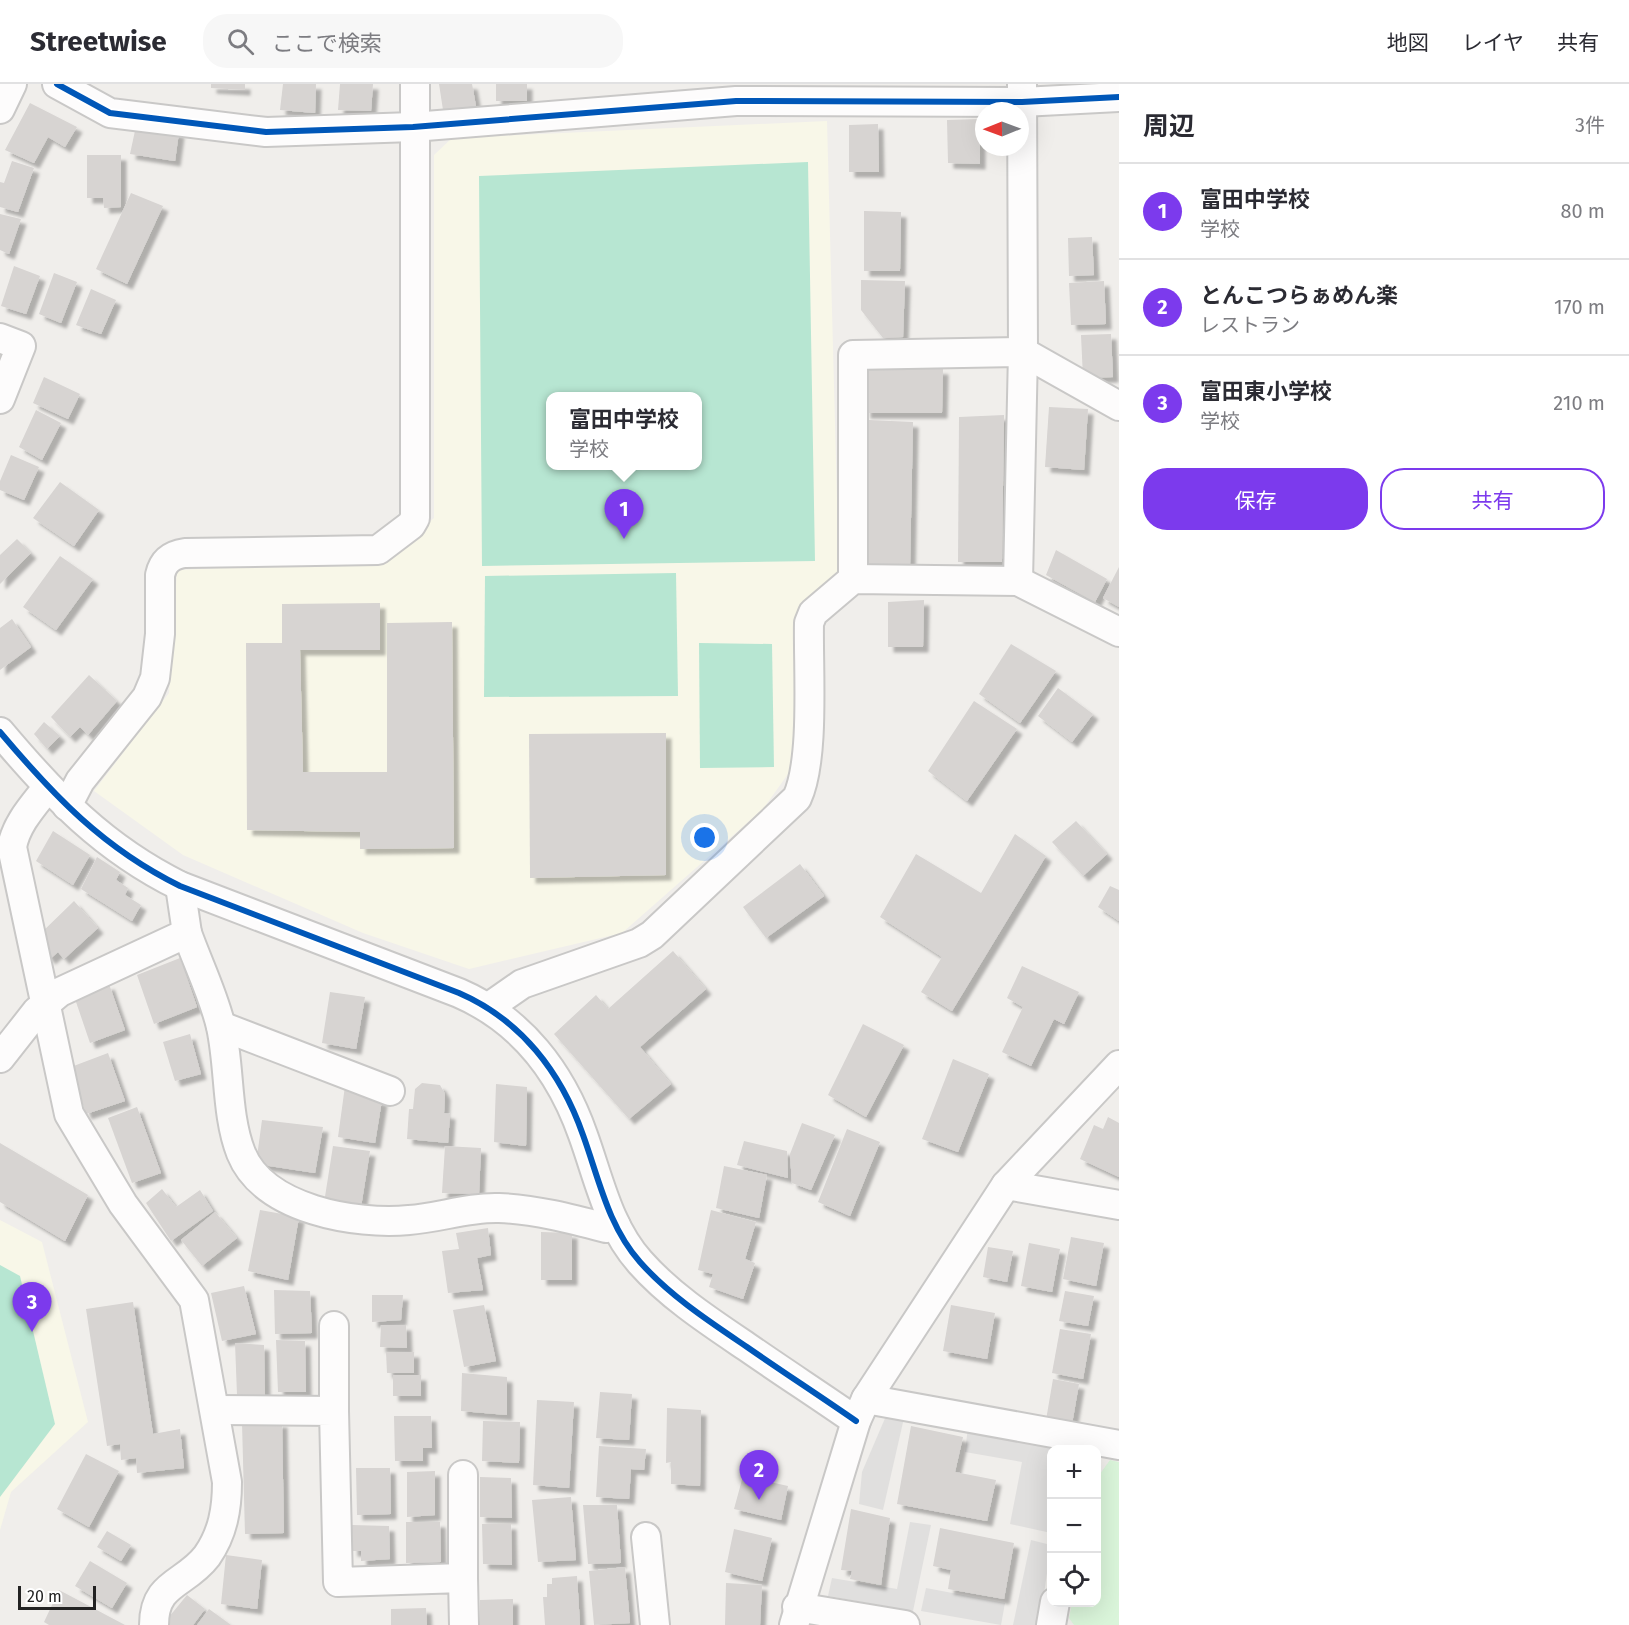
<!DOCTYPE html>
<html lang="ja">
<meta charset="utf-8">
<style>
:root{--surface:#fff;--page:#f7f7f7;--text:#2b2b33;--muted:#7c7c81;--line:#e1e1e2;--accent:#7c3aed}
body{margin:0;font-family:"Fira Sans","Noto Sans JP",sans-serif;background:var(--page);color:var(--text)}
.controls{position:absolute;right:18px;bottom:18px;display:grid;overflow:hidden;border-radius:12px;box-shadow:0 6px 24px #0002}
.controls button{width:54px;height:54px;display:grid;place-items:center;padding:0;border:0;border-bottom:2px solid var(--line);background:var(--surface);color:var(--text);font:30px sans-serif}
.compass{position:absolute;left:975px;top:18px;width:54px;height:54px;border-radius:50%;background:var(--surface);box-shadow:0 6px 24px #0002;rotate:269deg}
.scale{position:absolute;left:18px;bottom:15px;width:78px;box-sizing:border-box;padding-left:6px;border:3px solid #222;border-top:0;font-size:16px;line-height:21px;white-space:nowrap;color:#222;-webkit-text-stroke:4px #fff;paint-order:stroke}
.you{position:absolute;left:705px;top:754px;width:21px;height:21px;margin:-15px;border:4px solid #fff;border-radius:50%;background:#1a73e8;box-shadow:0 0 0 9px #1a73e833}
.badge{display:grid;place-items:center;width:39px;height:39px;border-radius:50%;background:var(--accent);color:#fff;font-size:20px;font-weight:700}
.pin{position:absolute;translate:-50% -50px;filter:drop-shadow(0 2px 3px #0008)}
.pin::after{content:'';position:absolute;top:32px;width:21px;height:18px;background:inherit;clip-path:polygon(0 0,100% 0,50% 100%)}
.popup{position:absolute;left:546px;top:308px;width:156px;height:78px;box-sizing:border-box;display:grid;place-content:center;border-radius:12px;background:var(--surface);filter:drop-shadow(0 2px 4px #0005);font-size:20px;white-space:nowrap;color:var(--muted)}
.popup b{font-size:22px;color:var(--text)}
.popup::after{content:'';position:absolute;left:50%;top:100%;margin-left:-12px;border:12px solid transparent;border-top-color:var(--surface)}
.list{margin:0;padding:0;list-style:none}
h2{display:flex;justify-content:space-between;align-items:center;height:78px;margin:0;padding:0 24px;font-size:26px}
h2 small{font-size:20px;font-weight:400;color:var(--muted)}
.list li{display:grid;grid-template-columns:39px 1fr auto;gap:18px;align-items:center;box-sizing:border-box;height:96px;padding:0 24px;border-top:2px solid var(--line)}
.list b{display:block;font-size:22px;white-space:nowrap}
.list p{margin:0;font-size:20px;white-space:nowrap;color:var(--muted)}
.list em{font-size:20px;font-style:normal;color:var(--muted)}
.actions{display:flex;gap:12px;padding:18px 24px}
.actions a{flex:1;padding:14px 0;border:2px solid var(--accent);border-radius:24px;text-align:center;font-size:21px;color:var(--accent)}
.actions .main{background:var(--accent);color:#fff}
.icon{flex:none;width:33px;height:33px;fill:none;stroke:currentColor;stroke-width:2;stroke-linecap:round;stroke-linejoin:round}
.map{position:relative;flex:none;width:1119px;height:1541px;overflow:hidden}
header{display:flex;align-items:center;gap:36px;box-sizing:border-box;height:84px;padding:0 30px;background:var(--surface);border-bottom:2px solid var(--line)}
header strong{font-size:28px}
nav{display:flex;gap:33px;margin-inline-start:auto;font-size:21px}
.search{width:420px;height:54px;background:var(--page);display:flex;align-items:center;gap:15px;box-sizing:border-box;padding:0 21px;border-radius:24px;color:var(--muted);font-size:22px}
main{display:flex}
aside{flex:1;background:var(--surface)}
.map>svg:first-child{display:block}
.education{fill:#f8f7e8;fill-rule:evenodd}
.park{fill:#daf5da}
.pitch{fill:#b7e6d2;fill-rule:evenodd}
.parking{fill:#e0dfde}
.building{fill:#d7d4d2;filter:url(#shadow)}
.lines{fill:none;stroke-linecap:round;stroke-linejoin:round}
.minor-casing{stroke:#c9c8c7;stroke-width:32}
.minor{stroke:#fdfcfc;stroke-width:28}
.cycleway-casing{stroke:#fff;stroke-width:10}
.cycleway{stroke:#0057b8;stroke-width:6}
</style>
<header>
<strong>Streetwise</strong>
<div class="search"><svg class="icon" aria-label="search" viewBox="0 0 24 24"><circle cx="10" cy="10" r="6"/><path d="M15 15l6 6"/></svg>ここで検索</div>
<nav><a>地図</a><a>レイヤ</a><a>共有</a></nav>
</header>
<main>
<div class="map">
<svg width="1119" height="1541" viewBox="0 0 1119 1541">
<defs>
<filter id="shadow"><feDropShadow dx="5.5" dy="5.5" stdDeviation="1.5" flood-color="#0004"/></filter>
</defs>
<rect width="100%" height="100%" fill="#f0eeeb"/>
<g class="education">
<path d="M827 37 839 491 800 521 793 683 763 725 622 849 469 885 363 849 183 771 94 707 169 609 177 486 386 476 434 434V71L452 54ZM550 312H698V382H550Z"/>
<path d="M0 1136 42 1158 88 1338 11 1408 0 1446Z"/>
</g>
<path class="park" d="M1110 1376 1119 1378V1541H1074L1069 1534 1072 1519 1096 1518 1097 1394Z"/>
<g class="pitch">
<path d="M808 78 815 477 482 482 479 92ZM698 312V382H550V312Z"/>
<path d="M676 489 678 612 484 613 485 492Z"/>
<path d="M699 559 772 560 774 683 700 684Z"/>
<path d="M0 1181 20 1192 55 1340 0 1413Z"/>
</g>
<g class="parking">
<path d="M886 1332 904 1334 883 1426 859 1420 862 1388Z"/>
<path d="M968 1343 1060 1362 1064 1365 1052 1366 1051 1449 1010 1440 1022 1378 965 1368Z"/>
<path d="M910 1438 931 1441 913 1527 828 1512 832 1494 897 1505Z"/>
<path d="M1031 1456 1051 1461 1040 1538 1036 1541H1013Z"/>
<path d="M926 1504 1005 1519 1001 1541 921 1527Z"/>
</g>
<g class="building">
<path d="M211 0H245V6L211 4Z"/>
<path d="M283 0H316L315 29 280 26Z"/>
<path d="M340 0H373L371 27 338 26Z"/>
<path d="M439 0H472L476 22 443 26Z"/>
<rect x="496" y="0" width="31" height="17"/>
<path d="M30 19 77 43 65 63 48 53 34 79 5 66Z"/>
<path d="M980 35V80L948 79 947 36Z"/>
<path d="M878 40 879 88H849V41Z"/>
<path d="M136 42 179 48 175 77 130 70Z"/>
<path d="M87 71H121V123L104 124 103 114H87Z"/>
<path d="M12 77 34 84 18 128 0 123V98L4 99Z"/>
<path d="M131 109 163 122 127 200 96 185Z"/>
<path d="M864 127 901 128 900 187H864Z"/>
<path d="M0 130 21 135 9 170 0 166Z"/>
<path d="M1092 153 1094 191 1069 192 1068 154Z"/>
<path d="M14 182 40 192 26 230 1 222Z"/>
<path d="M54 189 77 198 61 239 39 230Z"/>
<path d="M861 196 905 197 903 253 883 254 861 226Z"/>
<path d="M1104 197 1106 240 1071 241 1069 199Z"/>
<path d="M91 205 116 216 101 250 76 241Z"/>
<path d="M1111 250 1113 293 1083 294 1081 251Z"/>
<path d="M866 283 943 285 942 329H865Z"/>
<path d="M44 293 80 310 68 335 33 319Z"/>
<path d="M1049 323 1088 325 1084 386 1045 383Z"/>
<path d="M36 326 61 339 42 376 19 363Z"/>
<path d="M1004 331 1002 478H958L959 333Z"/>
<path d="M869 336 913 338 910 483 868 482Z"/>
<path d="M11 371 39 383 24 416 0 406V397Z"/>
<path d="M60 398 99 426 74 462 33 434Z"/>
<path d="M17 455 31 469 0 500V471Z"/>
<path d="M1056 466 1107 495 1095 518 1046 491Z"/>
<path d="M60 472 93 495 56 546 23 523Z"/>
<path d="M1119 483V523L1103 514Z"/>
<path d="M924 516 923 563H888V518Z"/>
<path d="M380 519V566H300L303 688H387V539L452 538 454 764 360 765V748L247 746 246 559H282V520Z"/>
<path d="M12 535 31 563 0 586V544Z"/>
<path d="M1011 560 1056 587 1020 639 979 610Z"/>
<path d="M89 591 117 617 88 651 80 643 70 653 51 633Z"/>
<path d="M1058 604 1093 630 1072 658 1038 632Z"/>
<path d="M974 617 1017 645 967 717 928 687Z"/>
<path d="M44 638 60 652 47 665 34 650Z"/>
<path d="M666 649V791L530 794 529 650Z"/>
<path d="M1076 737 1107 770 1083 792 1052 758Z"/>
<path d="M53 747 90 771 73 801 36 777Z"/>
<path d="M1015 750 1046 772 952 927 921 908 942 873 880 833 916 770 981 809Z"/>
<path d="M97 773 120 788 116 796 128 804 125 811 141 821 132 837 81 805Z"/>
<path d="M800 780 824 812 766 854 743 823Z"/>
<path d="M1110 802 1119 806V837L1098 823Z"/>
<path d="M74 817 98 844 64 875 58 868 50 875 40 862 47 857 40 850Z"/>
<path d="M673 867 706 905 640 963 671 1000 629 1035 554 950 596 911 608 925Z"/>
<path d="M180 874 197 923 154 940 137 891Z"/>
<path d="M1022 882 1079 908 1064 940 1054 935 1031 982 1002 968 1023 923 1007 914Z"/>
<path d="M109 900 125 946 90 959 74 912Z"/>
<path d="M330 908 365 913 356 965 322 959Z"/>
<path d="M863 940 904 961 866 1033 828 1011Z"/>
<path d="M190 950 201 990 175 997 163 958Z"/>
<path d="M108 969 125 1017 86 1030 71 983Z"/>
<path d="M953 975 989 990 958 1068 922 1055Z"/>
<path d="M422 999 440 1001 445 1010 444 1029 450 1030 448 1059 407 1055 409 1025H413L415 1005Z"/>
<path d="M496 1000 527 1003 526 1062 494 1058Z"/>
<path d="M345 1002 367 1005 366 1013 382 1016 375 1059 338 1053Z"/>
<path d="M137 1023 161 1089 132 1099 108 1034Z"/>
<path d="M1108 1033 1119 1039V1093L1080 1075 1094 1041 1103 1045Z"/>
<path d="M262 1036 323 1043 315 1089 256 1080Z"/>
<path d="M802 1039 835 1051 811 1106 792 1099 790 1070Z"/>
<path d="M847 1045 880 1058 850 1132 818 1118Z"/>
<path d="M744 1057 787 1067 788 1094 737 1081Z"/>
<path d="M0 1059 88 1111 65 1157 0 1118Z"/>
<path d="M333 1062 370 1067 361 1123 324 1119Z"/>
<path d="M445 1062 481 1064 479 1110 442 1109Z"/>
<path d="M724 1082 767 1091 759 1134 716 1124Z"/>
<path d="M162 1105 176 1123 200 1106 213 1127 171 1157 146 1119Z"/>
<path d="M260 1126 299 1133 288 1196 248 1187Z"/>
<path d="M711 1126 756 1138 745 1175 755 1179 743 1215 709 1203 713 1190 698 1186Z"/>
<path d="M215 1128 237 1154 202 1182 181 1156Z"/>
<path d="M488 1144 491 1171 477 1174 483 1206 448 1209 442 1167 459 1165 456 1149Z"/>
<path d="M541 1148 572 1149V1196H541Z"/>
<path d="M1071 1153 1104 1159 1096 1202 1063 1195Z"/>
<path d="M1029 1159 1060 1165 1052 1208 1021 1202Z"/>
<path d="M988 1163 1013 1167 1007 1198 983 1193Z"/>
<path d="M244 1202 256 1250 222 1257 211 1209Z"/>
<path d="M274 1206 310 1207 312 1249 275 1250Z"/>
<path d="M1065 1207 1094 1212 1088 1242 1059 1237Z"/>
<path d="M372 1211H403L401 1236 372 1238Z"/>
<path d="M133 1218 153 1350 180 1345 184 1384 137 1389 136 1374 121 1376 120 1360 107 1362 86 1225Z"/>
<path d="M484 1221 496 1277 464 1283 453 1226Z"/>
<path d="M951 1221 995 1229 987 1275 943 1267Z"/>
<path d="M381 1241H406L407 1264 380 1263Z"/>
<path d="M1060 1245 1091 1250 1083 1295 1052 1289Z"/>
<path d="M276 1256 305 1257 306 1308H278Z"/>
<path d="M235 1259 264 1261 265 1311H237Z"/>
<path d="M386 1268H414V1289H387Z"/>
<path d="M462 1289 507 1293V1331L461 1327Z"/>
<rect x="393" y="1291" width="28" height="21"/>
<path d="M1053 1295 1079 1300 1072 1340 1046 1336Z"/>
<path d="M600 1308 632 1310 629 1356 596 1354Z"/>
<path d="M537 1316 574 1318 569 1404 533 1401Z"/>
<path d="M667 1324 701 1326 700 1402 671 1400V1378L666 1379Z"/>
<path d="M394 1332H431L432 1364H423V1377H395Z"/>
<path d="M483 1337 520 1338 519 1379 482 1377Z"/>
<path d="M282 1338 284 1449 245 1450 242 1339Z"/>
<path d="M911 1342 963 1353 955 1388 996 1396 987 1437 897 1420Z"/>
<path d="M599 1362 646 1365 644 1386 631 1385 629 1415 596 1413Z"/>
<path d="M86 1370 119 1387 89 1443 57 1425Z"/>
<path d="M356 1384H390L391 1430 357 1431Z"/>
<path d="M435 1387V1431L407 1433V1388Z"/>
<path d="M743 1392 788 1402 781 1436 734 1425Z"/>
<path d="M480 1393 511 1394 512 1434 480 1433Z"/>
<path d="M571 1413 576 1476 538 1478 532 1416Z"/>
<path d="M583 1421H617L621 1479 588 1480Z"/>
<path d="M851 1425 890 1434 881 1501 850 1495 852 1487 841 1486Z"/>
<path d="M406 1438H440L441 1478 406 1479Z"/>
<path d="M482 1440H511L512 1481 483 1480Z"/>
<path d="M352 1441 389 1442 390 1475 361 1477V1467H352Z"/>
<path d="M940 1444 1014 1459 1004 1515 948 1505 951 1486 933 1482Z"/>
<path d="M734 1445 772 1454 762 1497 725 1488Z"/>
<path d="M107 1447 131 1461 121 1477 97 1463Z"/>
<path d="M226 1471 262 1476 257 1525 221 1520Z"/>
<path d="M90 1477 127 1499 112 1524 75 1502Z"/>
<path d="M625 1483 630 1539 594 1541 589 1487Z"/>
<path d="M577 1492 580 1541H545L543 1513H547V1500H552V1494Z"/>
<path d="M726 1499 762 1501 760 1541H725Z"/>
<path d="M59 1506 125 1541H49L44 1538Z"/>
<path d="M187 1511 205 1525 193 1541H167L164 1539Z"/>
<path d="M513 1515V1541H480V1516Z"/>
<path d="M426 1524 427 1541H391V1525Z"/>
<path d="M209 1525 231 1541H197Z"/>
</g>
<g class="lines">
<g class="minor-casing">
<g id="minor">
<path d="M57 0 110 29 266 48 413 43 736 17 1022 18 1119 13"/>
<path d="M0 25 12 0"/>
<path d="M0 254 21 262 0 315"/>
<path d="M853 495V271L1023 268 1119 322"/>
<path d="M1018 497 1023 268 1022 0"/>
<path d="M0 648C54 712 103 764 180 802L459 909C521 936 561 988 583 1051 599 1095 608 1142 640 1178 670 1212 710 1238 747 1263 783 1288 820 1312 856 1337"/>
<path d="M47 704C33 722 16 740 12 763L69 1030 123 1120 194 1216 227 1398C227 1425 223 1449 207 1472 185 1501 154 1498 154 1541"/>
<path d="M67 722 80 697 147 613 155 594 160 550V491C163 477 171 471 185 469L378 466 411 441 415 434V0"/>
<path d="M187 849C198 880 214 912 221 943 230 984 226 1031 241 1069 264 1126 356 1141 409 1136 439 1134 468 1123 499 1124 534 1125 572 1135 606 1144L616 1142"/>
<path d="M489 923 522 900 639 859 652 851 797 714C815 675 808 585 809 539L813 529 853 495 1018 497 1119 548"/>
<path d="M221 942 390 1007"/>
<path d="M0 974 37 927 60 908 187 849 180 802"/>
<path d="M1006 1101 1119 1121"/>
<path d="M334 1242V1327"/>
<path d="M866 1315 1119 1361"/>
<path d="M215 1326 334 1327 338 1498 463 1494 464 1541"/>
<path d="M463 1391V1494"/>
<path d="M646 1453 655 1541"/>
<path d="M797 1523 905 1541"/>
<path d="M794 1541 856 1337 866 1315 1006 1101 1119 981"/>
<path d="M1051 1541 1055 1518"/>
</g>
</g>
<use href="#minor" class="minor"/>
<g class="cycleway-casing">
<g id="cycleway">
<path d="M57 0 110 29 266 48 413 43 736 17 1022 18 1119 13"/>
<path d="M0 648C54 712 103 764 180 802L459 909C521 936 561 988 583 1051 599 1095 608 1142 640 1178 670 1212 710 1238 747 1263 783 1288 820 1312 856 1337"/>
</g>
</g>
<use href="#cycleway" class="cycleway"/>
</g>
</svg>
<div class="controls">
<button>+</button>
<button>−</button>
<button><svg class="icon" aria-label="locate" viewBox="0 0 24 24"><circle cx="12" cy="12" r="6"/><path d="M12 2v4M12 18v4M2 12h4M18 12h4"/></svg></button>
</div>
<svg class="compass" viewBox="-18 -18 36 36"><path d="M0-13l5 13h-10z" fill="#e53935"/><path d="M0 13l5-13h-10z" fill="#7c7c81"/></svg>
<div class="scale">20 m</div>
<div class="you"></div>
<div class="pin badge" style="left:624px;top:455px">1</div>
<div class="popup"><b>富田中学校</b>学校</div>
<div class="pin badge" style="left:759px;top:1416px">2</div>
<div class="pin badge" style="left:32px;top:1248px">3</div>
</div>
<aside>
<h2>周辺<small>3件</small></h2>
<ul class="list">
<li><span class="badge">1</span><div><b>富田中学校</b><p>学校</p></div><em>80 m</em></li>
<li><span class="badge">2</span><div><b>とんこつらぁめん楽</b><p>レストラン</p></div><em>170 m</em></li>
<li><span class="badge">3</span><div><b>富田東小学校</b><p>学校</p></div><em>210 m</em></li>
</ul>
<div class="actions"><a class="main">保存</a><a>共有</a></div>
</aside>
</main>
